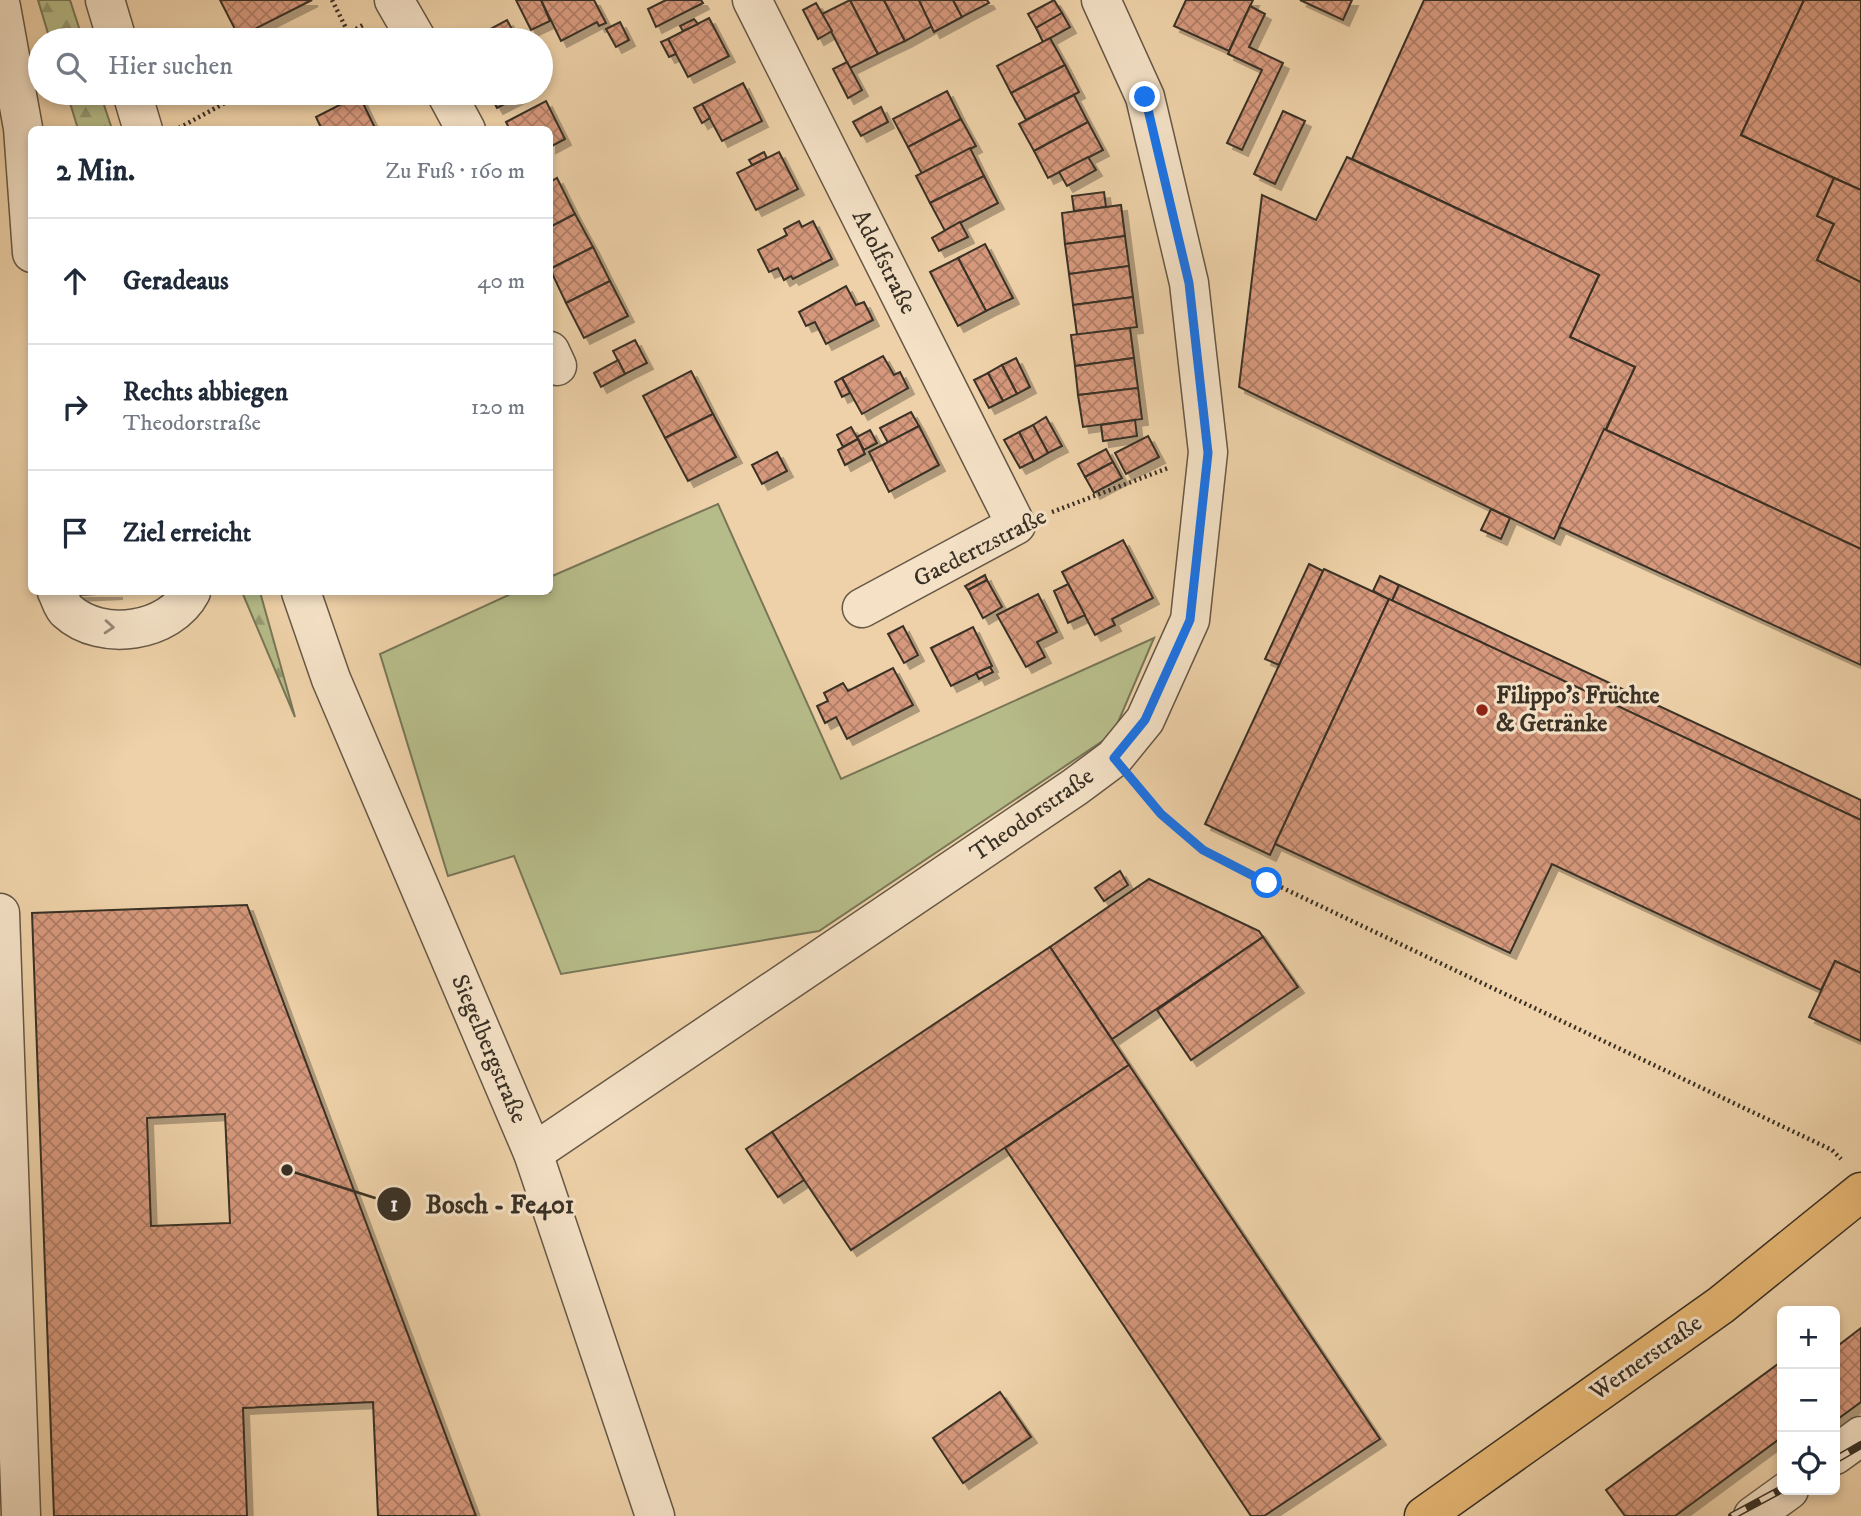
<!DOCTYPE html>
<html lang="de">
<meta charset="utf-8">
<style>
:root{--surface:#fff;--page:#f6f6f7;--text:#1f2937;--muted:#747a83;--line:#e0e1e3}
body{margin:0;font-family:"IM FELL DW Pica",serif;background:var(--page);color:var(--text)}
.controls{position:absolute;right:21px;bottom:21px;display:grid;overflow:hidden;border-radius:10px;box-shadow:0 4px 10px #0003}
.controls button{width:63px;height:63px;display:grid;place-items:center;padding:0;border:0;border-bottom:2px solid var(--line);background:var(--surface);color:var(--text);font:35px sans-serif}
.stop{position:absolute;width:21px;height:21px;margin:-16px;border:5px solid #1a73e8;border-radius:50%;background:#fff}
.stop.end{background:#1a73e8;border-color:#fff;box-shadow:0 2px 7px #0008}
.list{margin:0;padding:0;list-style:none}
h2{display:flex;justify-content:space-between;align-items:center;height:91px;margin:0;padding:0 28px;font-size:30px}
h2 small{font-size:23px;font-weight:400;color:var(--muted)}
.list li{display:grid;grid-template-columns:46px 1fr auto;gap:21px;align-items:center;box-sizing:border-box;height:126px;padding:0 28px;border-top:2px solid var(--line)}
.list b{display:block;font-size:26px;white-space:nowrap}
.list p{margin:0;font-size:23px;white-space:nowrap;color:var(--muted)}
.list em{font-size:23px;font-style:normal;color:var(--muted)}
.icon{flex:none;width:38px;height:38px;fill:none;stroke:currentColor;stroke-width:2;stroke-linecap:round;stroke-linejoin:round}
.map{position:relative;flex:none;width:1861px;height:1516px;overflow:hidden}
.search{position:absolute;background:var(--surface);box-shadow:0 4px 10px #0003;left:28px;top:28px;width:525px;height:77px;display:flex;align-items:center;gap:18px;box-sizing:border-box;padding:0 24px;border-radius:38px;color:var(--muted);font-size:26px}
.panel{position:absolute;background:var(--surface);box-shadow:0 4px 10px #0003;left:28px;top:126px;width:525px;height:469px;border-radius:10px}
.map>svg:first-child{display:block}
.forest{fill:url(#forest-firs);stroke:#787657;stroke-width:2}
.garden{fill:#b6bc89;stroke:#787657;stroke-width:2}
.building{fill:url(#building-cross-hatch);stroke:#393025;stroke-width:2;fill-rule:evenodd;filter:url(#shadow)}
.lines{fill:none;stroke-linecap:round;stroke-linejoin:round}
.minor-casing{stroke:#665846;stroke-width:41}
.major-casing{stroke:#393025;stroke-width:41}
.path{stroke:#393025;stroke-width:4.5;stroke-dasharray:2 3.5;stroke-linecap:butt}
.minor{stroke:#f4e1c6;stroke-width:38}
.major{stroke:#e7b874;stroke-width:38}
.rail-casing{stroke:#393025;stroke-width:8}
.rail{stroke:#f4e1c6;stroke-width:5;stroke-dasharray:16;stroke-linecap:butt}
.oneway{stroke:#968876}
.route{stroke:#1a73e8;stroke-width:9}
.poi-dot{fill:#8f2418;stroke:#f4e1c6;stroke-width:2.5}
.labels{text-anchor:middle;dominant-baseline:central;stroke-width:6;stroke-linejoin:round;paint-order:stroke}
.street-label{font-size:24px;fill:#393025;stroke:#f4e1c6}
.poi-label{font-size:24px;font-weight:bold;fill:#393025;stroke:#f4e1c6;text-anchor:start}
.leader{fill:none;stroke:#393025;stroke-width:2.5}
.callout-dot{fill:#393025;stroke:#f4e1c6;stroke-width:2.5}
.mark-label{font-size:21px;text-anchor:middle;font-weight:bold;fill:#fff}
.callout-label{font-size:26px;text-anchor:middle;font-weight:bold;fill:#393025;stroke:#f4e1c6;stroke-width:6;stroke-linejoin:round;paint-order:stroke}
</style>
<div class="map">
<svg width="1861" height="1516" viewBox="0 0 1861 1516">
<defs>
<pattern id="forest-firs" width="22" height="20" patternUnits="userSpaceOnUse" patternTransform="scale(1.75)"><rect width="22" height="20" fill="#b6bc89"/><path d="M5 1l3.5 6h-7zM16 11l3.5 6h-7z" fill="#959970"/></pattern>
<pattern id="building-cross-hatch" width="8" height="8" patternUnits="userSpaceOnUse" patternTransform="scale(1.75)"><rect width="8" height="8" fill="#d7997d"/><path d="M0 0l8 8M0 8l8-8" fill="none" stroke="#af7d66"/></pattern>
<filter id="shadow"><feDropShadow dx="6" dy="6" stdDeviation="0" flood-color="#0004"/></filter>
</defs>
<rect width="100%" height="100%" fill="#eed1a8"/>
<filter id="stains"><feTurbulence type="fractalNoise" baseFrequency=".00286" numOctaves="4"/><feColorMatrix values="0 0 0 0 .2 0 0 0 0 .09 0 0 0 0 .02 0 0 0 .5 -.17"/></filter>
<radialGradient id="worn" r=".72"><stop offset=".6" stop-color="#630" stop-opacity="0"/><stop offset="1" stop-color="#630" stop-opacity=".3"/></radialGradient>
<g class="forest">
<path d="M38 0H70L83 40H50Z"/>
<path d="M67 93H100L112 129H78Z"/>
<path d="M242 592H260L295 717Z"/>
</g>
<path class="garden" d="M718 504 841 779 1154 638 1113 734 819 931 561 974 514 856 448 876 380 654 515 592H550V577Z"/>
<g class="building">
<path d="M220 0H312L239 37Z"/>
<path d="M516 0H541L550 21 531 30Z"/>
<path d="M541 0H594L606 23 599 26 597 22 561 41Z"/>
<path d="M666 0H701L703 3 656 27 648 9Z"/>
<path d="M850 0 878 54 850 68 822 14Z"/>
<path d="M850 0H884L905 41 878 54Z"/>
<path d="M884 0H919L932 26 905 41Z"/>
<path d="M919 0H953L962 17 934 32Z"/>
<path d="M953 0H987L989 3 962 17Z"/>
<path d="M1054 0 1062 13 1036 28 1028 14Z"/>
<path d="M1186 0H1253L1229 51 1174 26Z"/>
<path d="M1300 0H1352L1343 20Z"/>
<path d="M1424 0H1804L1741 135 1834 178 1817 216 1834 224 1817 260 1861 282V549L1606 430 1635 367 1570 337 1599 275 1352 159Z"/>
<path d="M1804 0H1861V190L1741 135Z"/>
<path d="M816 3 832 31 818 39 803 10Z"/>
<path d="M1250 6 1265 14 1249 47 1283 63 1242 150 1227 143 1262 70 1228 54Z"/>
<path d="M1062 13 1070 27 1043 42 1036 28Z"/>
<path d="M709 18 729 56 688 77 668 39Z"/>
<path d="M694 19 698 24 683 31 680 26Z"/>
<path d="M507 20 516 37 522 34 525 40H470Z"/>
<path d="M620 22 629 40 616 47 606 29Z"/>
<path d="M1050 38 1065 65 1011 93 997 66Z"/>
<path d="M668 39 676 54 669 57 661 42Z"/>
<path d="M847 62 862 90 848 98 833 69Z"/>
<path d="M1065 65 1079 92 1026 120 1011 93Z"/>
<path d="M743 83 762 121 722 141 702 104Z"/>
<path d="M947 91 961 119 908 147 893 119Z"/>
<path d="M489 93H526L497 108Z"/>
<path d="M359 95 376 130H322L316 117Z"/>
<path d="M1074 95 1088 122 1034 151 1019 124Z"/>
<path d="M546 101 565 139 550 147V130H510L506 122Z"/>
<path d="M702 104 710 118 702 123 694 108Z"/>
<path d="M881 107 888 122 861 136 853 122Z"/>
<path d="M1283 111 1305 121 1275 184 1254 174Z"/>
<path d="M961 119 976 146 922 174 908 147Z"/>
<path d="M1088 122 1103 150 1048 178 1034 151Z"/>
<path d="M970 148 984 176 930 203 916 176Z"/>
<path d="M764 152 767 158 752 165 749 160Z"/>
<path d="M779 152 798 189 756 210 737 173Z"/>
<path d="M1088 157 1096 170 1067 186 1059 172Z"/>
<path d="M1347 157 1599 275 1570 337 1635 367 1554 539 1239 387 1262 195 1316 220Z"/>
<path d="M984 176 998 203 945 231 930 203Z"/>
<path d="M557 178 575 214 550 227V182Z"/>
<path d="M1834 178 1861 190V282L1817 260 1834 224 1817 216Z"/>
<path d="M1104 192 1106 207 1074 211 1072 196Z"/>
<path d="M1121 205 1125 236 1065 244 1062 213Z"/>
<path d="M575 214 593 247 550 269V227Z"/>
<path d="M799 221 802 227 813 221 832 259 793 279 791 276 784 280 778 268 769 272 758 250 787 235 784 229Z"/>
<path d="M960 222 968 237 939 251 932 238Z"/>
<path d="M1125 236 1129 266 1069 274 1065 244Z"/>
<path d="M985 244 1013 298 986 311 958 258Z"/>
<path d="M593 247 610 281 566 303 550 269Z"/>
<path d="M958 258 986 311 958 326 930 272Z"/>
<path d="M1129 266 1133 297 1073 305 1069 274Z"/>
<path d="M610 281 628 316 584 338 566 303Z"/>
<path d="M846 286 856 305 864 302 873 320 826 344 815 322 806 326 799 312Z"/>
<path d="M1133 297 1137 327 1077 335 1073 305Z"/>
<path d="M1130 328 1134 358 1075 366 1071 335Z"/>
<path d="M635 340 647 363 625 374 613 351Z"/>
<path d="M883 356 894 375 900 372 908 388 862 414 842 378Z"/>
<path d="M1016 358 1030 387 1017 394 1002 365Z"/>
<path d="M1134 358 1138 388 1078 395 1075 366Z"/>
<path d="M618 360 625 374 601 387 594 373Z"/>
<path d="M1002 365 1017 394 1003 401 988 373Z"/>
<path d="M691 371 713 414 665 438 643 396Z"/>
<path d="M988 373 1003 401 989 408 974 380Z"/>
<path d="M842 378 850 393 842 397 835 382Z"/>
<path d="M1138 388 1142 419 1083 427 1078 395Z"/>
<path d="M911 412 919 426 888 443 880 428Z"/>
<path d="M713 414 736 457 688 481 665 438Z"/>
<path d="M1046 417 1062 446 1048 453 1033 425Z"/>
<path d="M1135 420 1137 436 1103 441 1101 425Z"/>
<path d="M1033 425 1048 453 1034 461 1019 432Z"/>
<path d="M919 426 939 465 889 492 869 452Z"/>
<path d="M851 427 858 439 843 447 837 435Z"/>
<path d="M1604 429 1861 549V665L1559 527Z"/>
<path d="M870 430 877 443 864 450 857 437Z"/>
<path d="M1019 432 1034 461 1020 468 1004 440Z"/>
<path d="M1148 436 1159 457 1126 474 1115 453Z"/>
<path d="M858 439 865 454 845 465 838 450Z"/>
<path d="M1106 449 1113 462 1085 477 1078 464Z"/>
<path d="M777 452 787 471 762 484 752 465Z"/>
<path d="M1113 462 1122 478 1094 493 1085 477Z"/>
<path d="M1491 509 1510 518 1501 539 1481 530Z"/>
<path d="M1123 540 1153 598 1112 619 1115 625 1095 635 1062 572Z"/>
<path d="M1309 564 1323 571 1279 665 1265 659Z"/>
<path d="M1324 569 1389 599 1270 855 1205 824Z"/>
<path d="M985 575 987 580 968 590 965 586Z"/>
<path d="M1380 576 1399 585 1392 601 1373 591Z"/>
<path d="M987 580 1002 607 983 618 968 590Z"/>
<path d="M1068 584 1085 615 1068 623 1054 591Z"/>
<path d="M1399 585 1861 800V820L1392 601Z"/>
<path d="M77 592H116V593L77 595Z"/>
<path d="M1038 594 1057 632 1037 642 1045 657 1026 667 997 615Z"/>
<path d="M1389 599 1861 820V973L1835 961 1821 990 1552 864 1510 953 1275 844Z"/>
<path d="M903 626 918 655 904 663 888 634Z"/>
<path d="M973 627 992 666 951 686 931 648Z"/>
<path d="M990 667 993 672 979 679 976 673Z"/>
<path d="M893 668 913 705 847 739 836 717 825 723 817 706 828 701 824 693 843 683 848 691Z"/>
<path d="M1120 871 1128 885 1104 901 1095 888Z"/>
<path d="M1149 879 1259 931 1263 937 1112 1039 1050 947Z"/>
<path d="M247 905 476 1516H378L373 1402 243 1408 247 1516H54L32 913ZM225 1114 230 1223 151 1226 147 1118Z"/>
<path d="M1263 937 1298 987 1191 1060 1157 1010Z"/>
<path d="M1050 947 1129 1065 851 1250 772 1132Z"/>
<path d="M1835 961 1861 973V1041L1809 1017Z"/>
<path d="M1129 1065 1380 1439 1264 1516H1251L1005 1148Z"/>
<path d="M772 1132 804 1180 778 1197 746 1149Z"/>
<path d="M1861 1328V1402L1835 1421V1348Z"/>
<path d="M1782 1361V1437L1675 1516H1625L1606 1490Z"/>
<path d="M1000 1392 1031 1437 963 1483 933 1438Z"/>
</g>
<g class="lines">
<g class="minor-casing">
<g id="minor">
<path d="M105 0 117 40"/>
<path d="M394 0 417 40"/>
<path d="M752 0 1016 525 862 608"/>
<path d="M1 7 23 128 32 253"/>
<path d="M132 93 143 130"/>
<path d="M446 93 466 130"/>
<path d="M550 351 557 366"/>
<path d="M57 592C60 597 62 607 67 611 102 643 170 632 191 592"/>
<path d="M301 592 331 679 533 1153 655 1516"/>
<path d="M0 913 21 1516"/>
<path d="M533 1153 1075 787 1114 758 1145 720 1190 620 1208 452 1189 283 1145 97 1101 0"/>
<path d="M1835 1455 1861 1436"/>
<path d="M1753 1516 1789 1490"/>
</g>
</g>
<g class="major-casing">
<path id="major" d="M1424 1516 1721 1305 1861 1192"/>
</g>
<g class="path">
<path d="M332 0 349 34"/>
<path d="M337 40 363 25"/>
<path d="M179 128 243 93"/>
<path d="M1052 512 1168 468"/>
<path d="M1139 788 1161 814 1203 850 1832 1150 1841 1159"/>
</g>
<use href="#minor" class="minor"/>
<use href="#major" class="major"/>
<g class="rail-casing">
<g id="rail">
<path d="M1835 1460 1861 1445"/>
<path d="M1732 1516 1782 1489"/>
</g>
</g>
<use href="#rail" class="rail"/>
</g>
<defs><path id="oneway-chevron" d="M-2-3.5L2.5 0L-2 3.5" fill="none" stroke-width="1.6" stroke-linecap="round" stroke-linejoin="round" transform="scale(1.75)"/></defs>
<use class="oneway" href="#oneway-chevron" transform="translate(109 627) rotate(4)"/>
<g class="lines">
<path class="route" d="M1145 97 1189 283 1208 453 1190 620 1145 720 1114 758 1161 814 1203 850 1267 883"/>
</g>
<circle class="poi-dot" cx="1482" cy="710" r="7"/>
<g class="labels">
<g class="street-label">
<text transform="translate(884 262) rotate(63)">Adolfstraße</text>
<text transform="translate(980 548) rotate(-27)">Gaedertzstraße</text>
<text transform="translate(1032 815) rotate(-35)">Theodorstraße</text>
<text transform="translate(489 1049) rotate(67)">Siegelbergstraße</text>
<text transform="translate(1646 1358) rotate(-35)">Wernerstraße</text>
</g>
<g class="poi-label">
<text x="1496" y="696">Filippo’s Früchte<tspan x="1496" dy="28">&amp; Getränke</tspan></text>
</g>
</g>
<path class="leader" d="M287 1170L394 1204"/>
<g class="callout-dot">
<circle cx="287" cy="1170" r="7"/>
<circle cx="394" cy="1204" r="18"/>
</g>
<g class="mark-label">
<text x="394" y="1211">1</text>
</g>
<g class="callout-label">
<text x="500" y="1213">Bosch - Fe401</text>
</g>
<rect width="100%" height="100%" filter="url(#stains)"/>
<rect width="100%" height="100%" fill="url(#worn)"/>
</svg>
<div class="controls">
<button>+</button>
<button>−</button>
<button><svg class="icon" aria-label="locate" viewBox="0 0 24 24"><circle cx="12" cy="12" r="6"/><path d="M12 2v4M12 18v4M2 12h4M18 12h4"/></svg></button>
</div>
<div class="stop" style="left:1267px;top:883px"></div>
<div class="stop end" style="left:1145px;top:97px"></div>
<div class="search"><svg class="icon" aria-label="search" viewBox="0 0 24 24"><circle cx="10" cy="10" r="6"/><path d="M15 15l6 6"/></svg>Hier suchen</div>
<section class="panel">
<h2>2 Min.<small>Zu Fuß · 160 m</small></h2>
<ul class="list">
<li><svg class="icon" aria-label="ahead" viewBox="0 0 24 24"><path d="M12 20V5M6 11l6-6 6 6"/></svg><div><b>Geradeaus</b></div><em>40 m</em></li>
<li><svg class="icon" aria-label="right" viewBox="0 0 24 24"><path d="M7 20v-9h11M14 6l5 5-5 5"/></svg><div><b>Rechts abbiegen</b><p>Theodorstraße</p></div><em>120 m</em></li>
<li><svg class="icon" aria-label="arrive" viewBox="0 0 24 24"><path d="M6 21V4h12l-3 4 3 4H6"/></svg><div><b>Ziel erreicht</b></div></li>
</ul>
</section>
</div>
